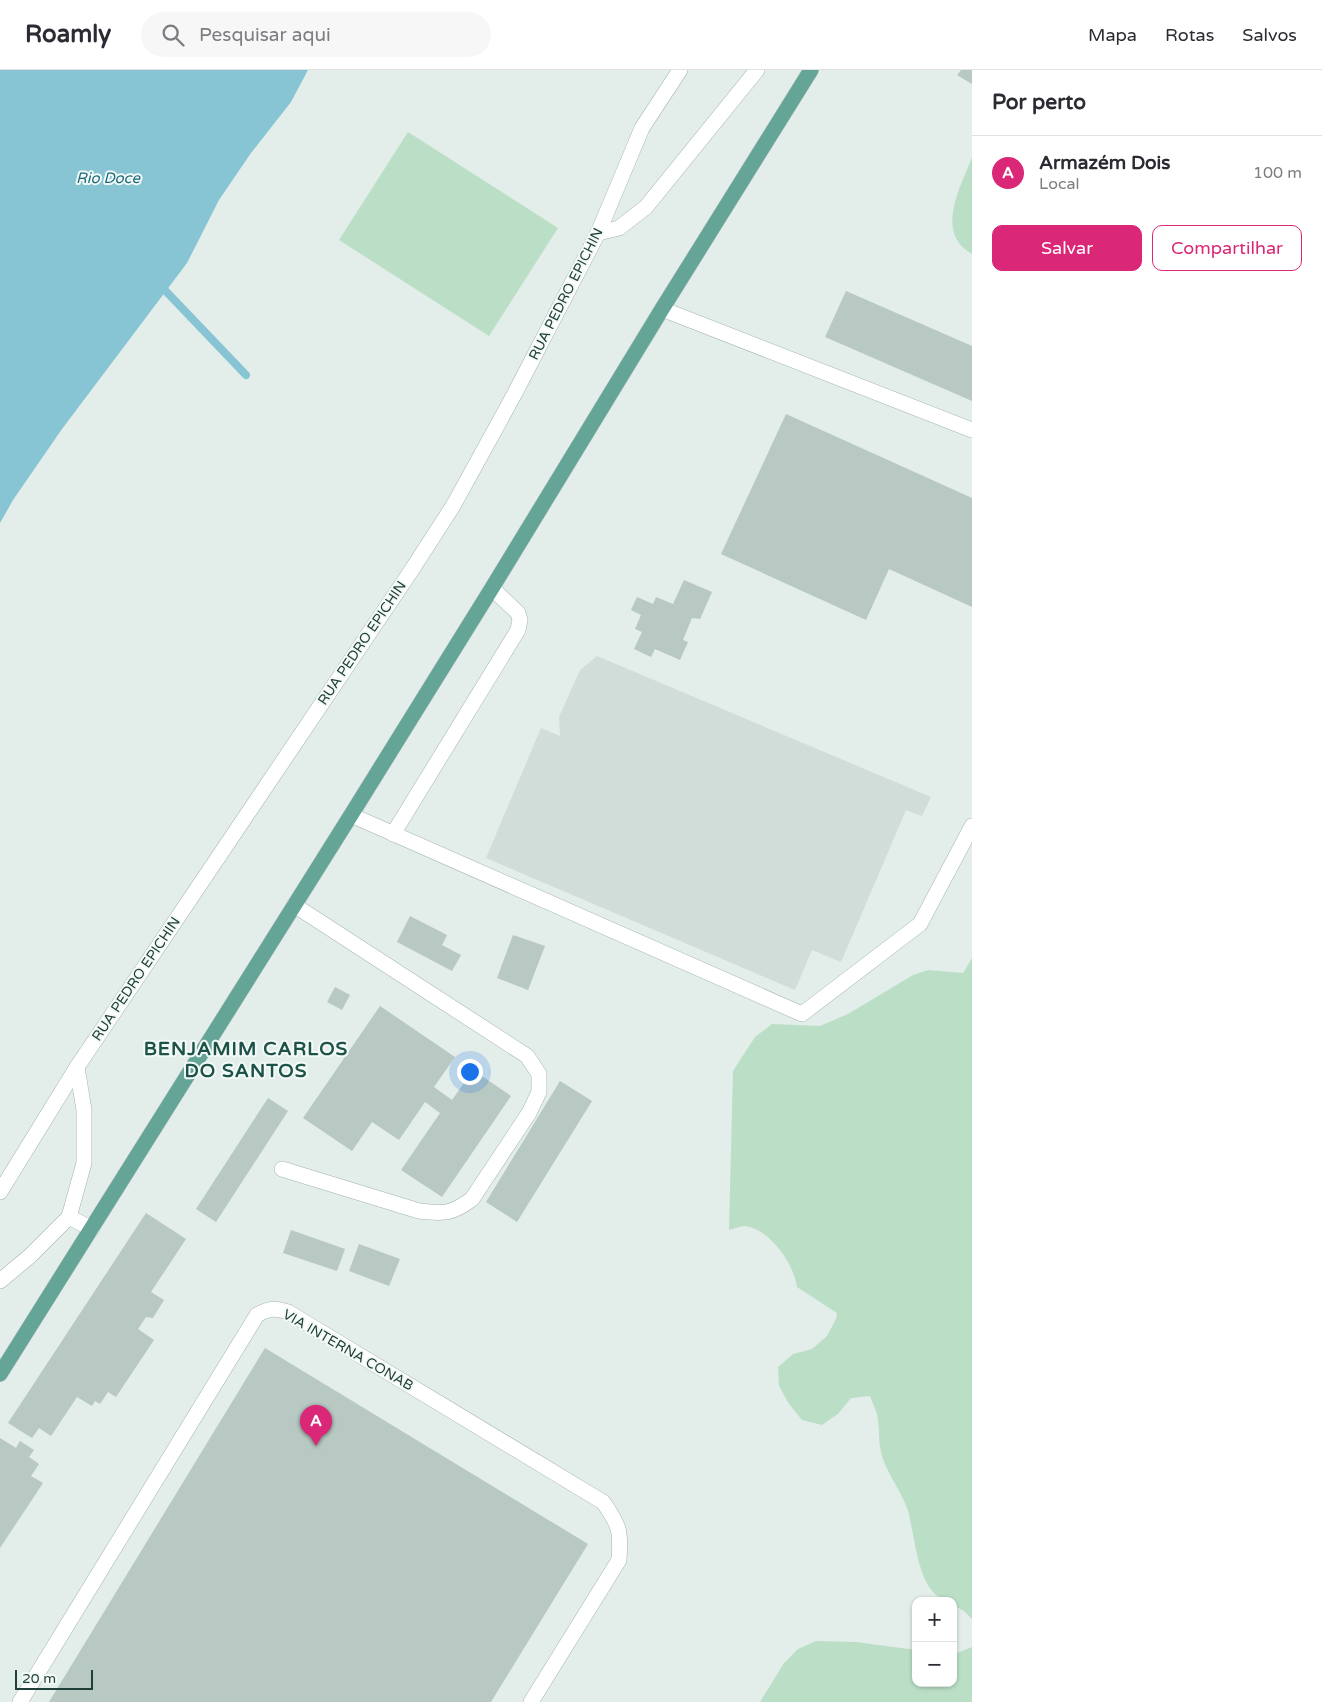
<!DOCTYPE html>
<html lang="pt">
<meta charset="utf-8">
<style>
:root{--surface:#fff;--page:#f7f7f7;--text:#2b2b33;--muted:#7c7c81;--line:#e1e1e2;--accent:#db2777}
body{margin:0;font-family:"Varela Round",sans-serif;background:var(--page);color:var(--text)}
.controls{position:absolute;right:15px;bottom:15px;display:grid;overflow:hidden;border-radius:10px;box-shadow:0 1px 4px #0004}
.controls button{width:45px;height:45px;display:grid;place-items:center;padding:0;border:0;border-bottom:1px solid var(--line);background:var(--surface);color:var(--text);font:25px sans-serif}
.scale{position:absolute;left:15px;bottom:12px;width:78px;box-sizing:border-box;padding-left:5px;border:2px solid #213f39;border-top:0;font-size:14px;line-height:18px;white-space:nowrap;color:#213f39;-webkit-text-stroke:4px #f3f9f7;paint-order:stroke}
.you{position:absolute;left:469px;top:1001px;width:18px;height:18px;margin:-12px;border:4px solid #fff;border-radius:50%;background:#1a73e8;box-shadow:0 0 0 8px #1a73e833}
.badge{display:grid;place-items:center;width:32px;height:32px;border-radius:50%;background:var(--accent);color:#fff;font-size:16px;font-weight:700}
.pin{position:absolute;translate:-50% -41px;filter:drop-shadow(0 1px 2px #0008)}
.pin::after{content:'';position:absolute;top:26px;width:18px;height:15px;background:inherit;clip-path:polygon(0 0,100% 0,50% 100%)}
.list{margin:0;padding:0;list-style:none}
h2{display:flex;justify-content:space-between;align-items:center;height:65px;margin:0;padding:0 20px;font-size:21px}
h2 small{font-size:16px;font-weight:400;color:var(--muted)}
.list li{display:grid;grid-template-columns:32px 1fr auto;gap:15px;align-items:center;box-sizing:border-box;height:75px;padding:0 20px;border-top:1px solid var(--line)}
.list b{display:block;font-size:19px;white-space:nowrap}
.list p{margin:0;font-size:16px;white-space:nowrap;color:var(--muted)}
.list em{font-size:16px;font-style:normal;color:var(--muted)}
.actions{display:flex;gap:10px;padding:15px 20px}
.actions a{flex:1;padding:11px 0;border:1px solid var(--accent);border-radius:10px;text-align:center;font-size:18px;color:var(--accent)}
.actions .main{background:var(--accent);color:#fff}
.icon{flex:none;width:28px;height:28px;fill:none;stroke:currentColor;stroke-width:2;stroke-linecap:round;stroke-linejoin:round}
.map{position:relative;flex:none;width:972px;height:1632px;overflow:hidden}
header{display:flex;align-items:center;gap:30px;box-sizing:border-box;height:70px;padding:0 25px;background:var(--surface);border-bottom:1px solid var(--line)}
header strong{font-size:24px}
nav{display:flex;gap:28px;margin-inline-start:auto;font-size:18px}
.search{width:350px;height:45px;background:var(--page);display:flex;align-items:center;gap:12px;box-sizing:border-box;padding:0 18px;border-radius:28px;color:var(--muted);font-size:19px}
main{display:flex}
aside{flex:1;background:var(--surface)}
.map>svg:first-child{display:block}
.built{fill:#d1ddd8}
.green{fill:#bbdfc6}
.water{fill:#88c5d4}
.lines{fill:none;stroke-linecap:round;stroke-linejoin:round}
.stream{stroke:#88c5d4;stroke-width:8}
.building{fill:#b8c8c2}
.minor-casing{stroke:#a5b5b1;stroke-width:16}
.major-casing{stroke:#c1c9c8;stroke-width:16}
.minor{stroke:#fff;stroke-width:15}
.major{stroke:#65a598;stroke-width:15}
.labels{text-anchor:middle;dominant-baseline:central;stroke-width:4;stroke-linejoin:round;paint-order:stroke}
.street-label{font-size:14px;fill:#213f39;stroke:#f3f9f7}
.water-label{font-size:15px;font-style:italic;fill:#19687e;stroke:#f3f9f7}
.district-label{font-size:19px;font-weight:bold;letter-spacing:1px;fill:#1c5248;stroke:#f3f9f7}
</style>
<header>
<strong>Roamly</strong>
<div class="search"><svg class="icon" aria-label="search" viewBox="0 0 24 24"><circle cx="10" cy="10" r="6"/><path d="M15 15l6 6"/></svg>Pesquisar aqui</div>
<nav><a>Mapa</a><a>Rotas</a><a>Salvos</a></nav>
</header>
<main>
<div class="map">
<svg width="972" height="1632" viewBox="0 0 972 1632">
<rect width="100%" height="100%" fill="#e3ede9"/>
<path class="built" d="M597 586 931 727 922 746 906 740 841 892 812 880 795 920 486 788 541 658 560 666 559 647 580 600Z"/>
<g class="green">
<path d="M408 62 558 158 489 266 339 170Z"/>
<path d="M972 87V184C934 162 961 117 972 87Z"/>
<path d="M972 888V1549L964 1541 953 1535V1531C916 1531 916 1463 907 1438 900 1419 888 1405 882 1386 878 1373 880 1358 877 1344 875 1338 872 1332 870 1326L851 1328 838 1344 822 1355 802 1350 789 1334 779 1316 778 1297 793 1284 812 1279 827 1266 836 1249 837 1243 797 1217C794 1194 770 1159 745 1156 740 1156 734 1159 729 1160L733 1001 755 967 772 954 820 956 848 944 913 905 928 900 963 903Z"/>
<path d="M816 1571 856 1572 916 1580V1613H953V1583H957L972 1577V1632H760L784 1593 798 1579Z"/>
</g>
<path class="water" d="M0 0H308L291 32 251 83 219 130 187 193 62 359 13 430 0 453Z"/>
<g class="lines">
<path class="stream" d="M159 214 246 305"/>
</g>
<g class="building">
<path d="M961 0H972V14L957 5Z"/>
<path d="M846 221 972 276V331L825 267Z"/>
<path d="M786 344 972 428V537L889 499 866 550 721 484Z"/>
<path d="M684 510 712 522 700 549 692 548 683 570 688 572 680 590 655 579 651 587 634 579 642 562 635 559 641 545 631 540 637 527 653 534 656 527 673 534Z"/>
<path d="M410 846 447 865 442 875 461 885 452 901 397 872Z"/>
<path d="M513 865 545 876 528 920 497 908Z"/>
<path d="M335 917 350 925 342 940 327 932Z"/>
<path d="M380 936 455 987 434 1017 452 1030 473 1000 511 1026 442 1127 401 1100 440 1043 425 1032 399 1070 372 1052 352 1081 303 1048Z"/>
<path d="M560 1011 592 1031 517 1152 486 1132Z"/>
<path d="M268 1028 288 1041 216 1152 196 1139Z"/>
<path d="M146 1143 186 1169 151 1222 164 1230 153 1248 146 1247 138 1259 154 1270 116 1327 108 1322 100 1334 95 1331 92 1336 77 1327 51 1366 39 1358 32 1368 8 1353Z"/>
<path d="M291 1160 345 1179 337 1201 283 1183Z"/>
<path d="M359 1174 400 1189 389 1216 349 1201Z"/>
<path d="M265 1278 588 1474 491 1632H49Z"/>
<path d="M0 1368 16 1378 20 1371 34 1380 29 1387 39 1394 31 1406 43 1413 0 1478Z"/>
</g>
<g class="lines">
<g class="minor-casing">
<g id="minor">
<path d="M598 163 619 158 646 137 757 0"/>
<path d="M662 239 972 360"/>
<path d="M351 745 802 944 920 854 972 756"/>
<path d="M393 764 518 560 520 550 518 543 492 518"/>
<path d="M282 1099 419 1141C444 1144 452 1144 472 1129L529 1043 539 1022V1004L527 986 294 835"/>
<path d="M0 1122 77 997 411 501 453 436 515 323 598 163 642 58 680 0"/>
<path d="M69 1147 84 1093V1040L77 997"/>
<path d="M0 1211 30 1186 69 1147 92 1159"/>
<path d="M20 1632 257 1245C269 1238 275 1238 288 1242L603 1432C620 1456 621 1461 619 1490L531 1632"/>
</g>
</g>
<g class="major-casing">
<path id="major" d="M0 1304 351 745 492 518 662 239 811 0"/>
</g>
<use href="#minor" class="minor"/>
<use href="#major" class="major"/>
</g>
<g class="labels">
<g class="street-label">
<text transform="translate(566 224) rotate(-63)">RUA PEDRO EPICHIN</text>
<text transform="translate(362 573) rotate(-56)">RUA PEDRO EPICHIN</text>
<text transform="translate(136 909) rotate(-56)">RUA PEDRO EPICHIN</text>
<text transform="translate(348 1280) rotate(30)">VIA INTERNA CONAB</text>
</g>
<g class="water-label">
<text x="108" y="108">Rio Doce</text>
</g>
<g class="district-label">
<text x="246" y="979">BENJAMIM CARLOS<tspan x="246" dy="22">DO SANTOS</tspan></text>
</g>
</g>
</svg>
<div class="controls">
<button>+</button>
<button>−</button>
</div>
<div class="scale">20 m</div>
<div class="you"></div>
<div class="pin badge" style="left:316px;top:1376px">A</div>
</div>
<aside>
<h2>Por perto<small></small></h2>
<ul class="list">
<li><span class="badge">A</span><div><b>Armazém Dois</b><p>Local</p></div><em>100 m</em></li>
</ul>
<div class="actions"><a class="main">Salvar</a><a>Compartilhar</a></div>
</aside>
</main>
